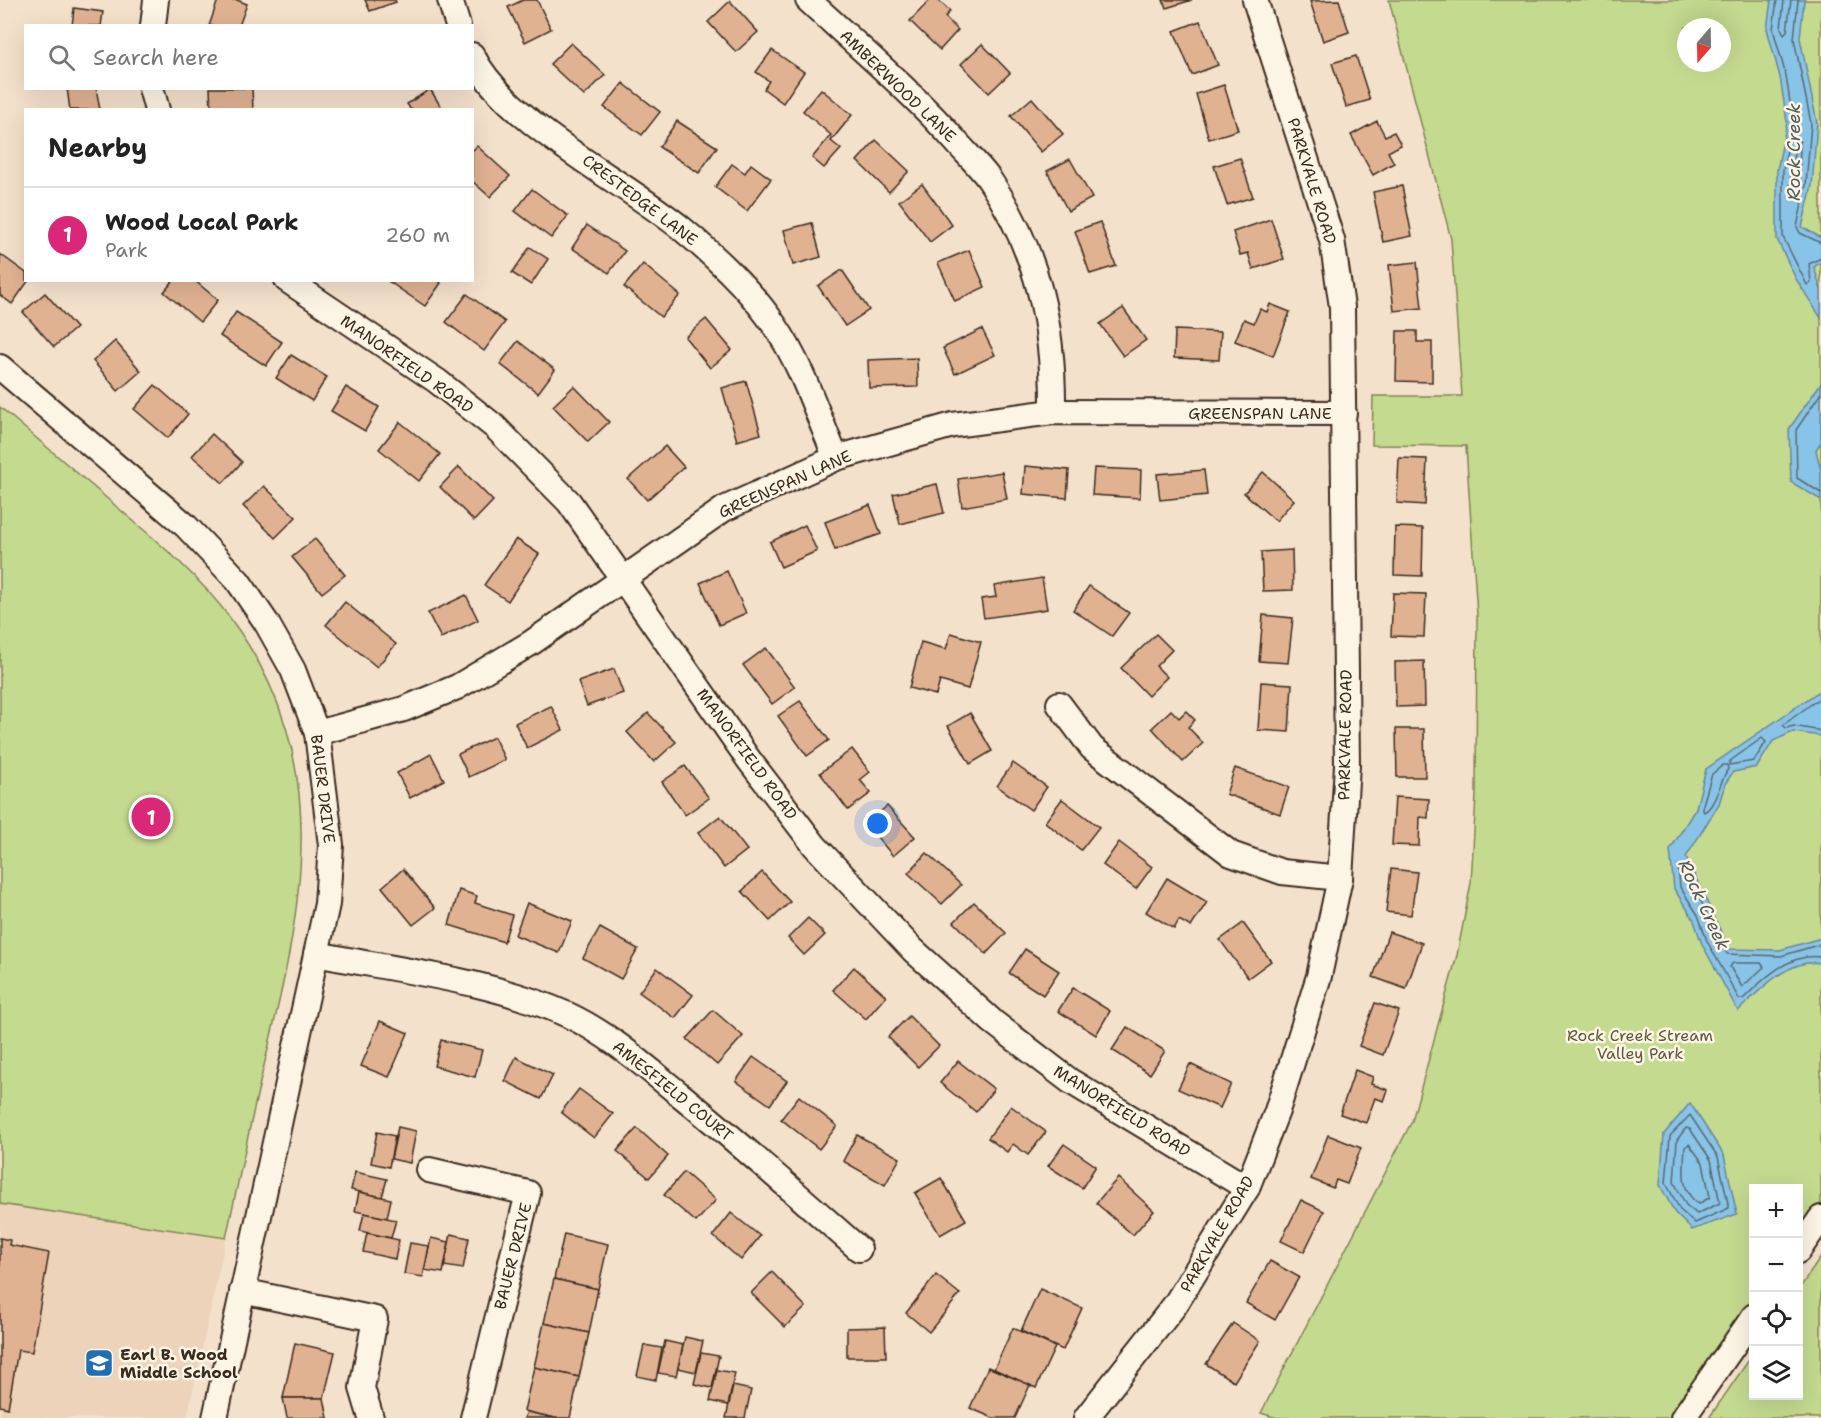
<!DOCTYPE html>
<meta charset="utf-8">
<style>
:root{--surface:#fff;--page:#f2f2f2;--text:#222;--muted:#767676;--line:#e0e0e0;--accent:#db2777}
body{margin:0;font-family:"Shantell Sans",sans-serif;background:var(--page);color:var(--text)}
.controls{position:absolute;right:18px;bottom:18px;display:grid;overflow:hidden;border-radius:0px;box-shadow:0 6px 24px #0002}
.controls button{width:54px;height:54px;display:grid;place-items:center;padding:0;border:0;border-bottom:2px solid var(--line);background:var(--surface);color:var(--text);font:30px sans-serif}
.compass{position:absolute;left:1677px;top:18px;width:54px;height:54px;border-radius:50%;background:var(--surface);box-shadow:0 6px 24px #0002;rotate:200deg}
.you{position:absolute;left:878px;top:824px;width:21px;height:21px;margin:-15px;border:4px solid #fff;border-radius:50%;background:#1a73e8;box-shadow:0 0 0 9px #1a73e833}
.badge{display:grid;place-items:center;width:39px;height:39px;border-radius:50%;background:var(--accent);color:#fff;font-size:20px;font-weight:700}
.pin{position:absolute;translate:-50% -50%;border:3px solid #fff;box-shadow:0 2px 6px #0006}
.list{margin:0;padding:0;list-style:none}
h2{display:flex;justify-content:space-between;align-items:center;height:78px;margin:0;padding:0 24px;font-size:26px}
h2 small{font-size:20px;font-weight:400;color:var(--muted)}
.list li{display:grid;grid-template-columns:39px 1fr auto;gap:18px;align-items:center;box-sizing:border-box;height:96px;padding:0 24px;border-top:2px solid var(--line)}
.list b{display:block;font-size:22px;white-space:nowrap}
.list p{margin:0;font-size:20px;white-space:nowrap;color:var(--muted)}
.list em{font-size:20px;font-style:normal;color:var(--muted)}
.icon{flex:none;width:33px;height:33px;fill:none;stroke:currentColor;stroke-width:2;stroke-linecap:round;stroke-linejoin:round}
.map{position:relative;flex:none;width:1821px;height:1418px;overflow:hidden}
.search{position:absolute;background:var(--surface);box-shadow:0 6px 24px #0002;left:24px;top:24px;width:450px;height:66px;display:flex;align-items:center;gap:15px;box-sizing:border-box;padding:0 21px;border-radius:0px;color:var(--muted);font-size:22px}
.panel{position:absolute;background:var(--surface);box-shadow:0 6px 24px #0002;left:24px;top:108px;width:450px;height:174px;border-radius:0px}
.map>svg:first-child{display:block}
.built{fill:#eed3bb}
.green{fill:#c4da8f;stroke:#808256;stroke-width:1.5;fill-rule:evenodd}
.water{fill:#88c4e8;stroke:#698697;stroke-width:1.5}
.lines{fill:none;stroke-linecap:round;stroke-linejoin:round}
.shore{stroke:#5a686f;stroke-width:1.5}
.building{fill:#e1b292;stroke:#3b2a1e;stroke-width:1.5}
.minor-casing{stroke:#3b2a1e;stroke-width:28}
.minor{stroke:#fcf5e5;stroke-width:24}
.labels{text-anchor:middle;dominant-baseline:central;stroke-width:5;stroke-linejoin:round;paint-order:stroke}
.street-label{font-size:16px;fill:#3b2a1e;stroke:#fcf5e5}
.park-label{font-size:16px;fill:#5d563a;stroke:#fcf5e5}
.poi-label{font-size:16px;font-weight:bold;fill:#3b2a1e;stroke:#fcf5e5;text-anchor:start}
.water-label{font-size:18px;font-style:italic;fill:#52585b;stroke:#fcf5e5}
</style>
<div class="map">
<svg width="1821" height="1418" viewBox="0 0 1821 1418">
<rect width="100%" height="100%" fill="#f4e1cc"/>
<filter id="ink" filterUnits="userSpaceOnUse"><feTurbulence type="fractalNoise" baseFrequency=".0167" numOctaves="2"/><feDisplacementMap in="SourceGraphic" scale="12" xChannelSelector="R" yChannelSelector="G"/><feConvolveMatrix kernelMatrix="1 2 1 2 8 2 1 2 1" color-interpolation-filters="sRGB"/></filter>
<g filter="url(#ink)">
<path class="built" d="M0 1203 226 1238 187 1418H0Z"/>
<g class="green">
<path d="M1389 0H1821V1213L1799 1245 1798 1188H1754L1753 1310 1678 1418H1277L1261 1413 1412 1121 1457 955 1471 883 1476 796 1477 615 1466 446 1372 445 1373 396H1462L1451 239ZM1686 27H1722V63H1686Z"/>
<path d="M0 407C39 440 78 474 117 507 157 541 198 575 230 618 338 763 301 913 262 1074 249 1129 238 1184 226 1238L0 1204Z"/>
<path d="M1821 1257V1418H1709L1753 1354 1754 1396H1798L1799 1289Z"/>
</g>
<g class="water">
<path d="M1771 0H1804L1800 38 1817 123 1812 186 1802 227 1821 238V262L1814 267 1821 290V318L1796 279 1777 239V170L1787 122 1780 77 1767 29Z"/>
<path d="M1821 383V442L1816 450 1821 471V500L1791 482 1789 429Z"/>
<path d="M1821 690V736L1793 732 1773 741 1757 767 1733 772 1725 784 1719 804 1686 857 1729 949 1780 950 1821 938V963C1788 958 1760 990 1738 1011L1702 944 1693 918 1674 889 1670 850 1696 808 1706 769Z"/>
<path d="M1690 1103 1724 1155 1737 1214 1692 1230 1675 1213 1660 1185 1664 1134Z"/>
</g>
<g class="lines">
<g class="shore">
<path d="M1777 0 1773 29 1786 76 1793 122 1783 170V237L1807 285 1811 282 1809 264 1821 258"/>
<path d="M1784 0 1781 28 1784 34 1787 31 1791 0"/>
<path d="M1798 0 1794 39 1811 123 1806 185 1797 227 1800 233 1821 243"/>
<path d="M1800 141 1799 183 1793 196 1790 193 1791 171 1796 143Z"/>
<path d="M1821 393 1796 430 1797 478 1821 493"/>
<path d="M1821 697 1783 725 1786 728 1794 726 1821 731"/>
<path d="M1762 738 1766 742 1754 761 1729 765 1730 761Z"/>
<path d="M1723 765H1727L1728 769C1720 781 1716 806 1704 812L1702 808 1712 774Z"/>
<path d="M1821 944 1781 956 1727 954 1683 865H1678L1680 887 1698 915 1707 941 1739 999H1743C1763 979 1790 952 1821 957"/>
<path d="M1733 963H1761L1764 967 1742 987 1730 967Z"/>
<path d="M1690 1115 1718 1157 1729 1208 1695 1223 1680 1210 1666 1183 1670 1136Z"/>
<path d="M1686 1128 1690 1129 1711 1160 1720 1203 1697 1214 1686 1205 1674 1182 1677 1140Z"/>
<path d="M1689 1144 1703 1163 1710 1197 1699 1204C1679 1192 1684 1166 1685 1147Z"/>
</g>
</g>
<g class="building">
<path d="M218 0H237L247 4 239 26H209Z"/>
<path d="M365 0H395L396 2 370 11Z"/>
<path d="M523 0H537L551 29 525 42 508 7Z"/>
<path d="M930 0H938L950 11 945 17 958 30 940 50 910 21Z"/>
<path d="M1163 0H1192L1166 8Z"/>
<path d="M1339 0 1349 32 1323 41 1310 1Z"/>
<path d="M730 1 758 32 736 52 708 22Z"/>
<path d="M74 8 103 12 101 26H72Z"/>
<path d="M1200 21 1218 65 1192 75 1174 31Z"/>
<path d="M571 43 605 75 584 96 550 64Z"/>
<path d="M982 44 1010 73 989 93 961 64Z"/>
<path d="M772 50 804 72 783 103 764 89 769 81 756 72Z"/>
<path d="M1356 56 1370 100 1346 107 1332 63Z"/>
<path d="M623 83 660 112 642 135 604 107Z"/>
<path d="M1224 85 1238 130 1209 139 1196 94Z"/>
<path d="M67 88H96L100 110H70Z"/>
<path d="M210 88H252L253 110H211Z"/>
<path d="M430 89 443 110H411L407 104Z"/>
<path d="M821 89 852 115 831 141 841 149 824 168 812 158 831 135 803 111Z"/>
<path d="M1032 98 1063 134 1041 152 1011 116Z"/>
<path d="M677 121 717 147 699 173 659 147Z"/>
<path d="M1377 121 1385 136 1394 132 1401 145 1388 152 1394 163 1373 175 1351 135Z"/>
<path d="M876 140 909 171 889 192 857 161Z"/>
<path d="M477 146 510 176 490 197 472 181V151Z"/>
<path d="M1240 158 1253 197 1227 205 1214 166Z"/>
<path d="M1070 159 1092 198 1068 211 1047 171Z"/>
<path d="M732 164 745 173 751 164 771 179 747 211 715 187Z"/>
<path d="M922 184 952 225 930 242 899 201Z"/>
<path d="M1402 186 1412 236 1383 242 1373 192Z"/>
<path d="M532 189 568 216 551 238 515 211Z"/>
<path d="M1271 219 1284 259 1253 269 1248 253 1240 255 1233 232Z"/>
<path d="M1100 222 1116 266 1090 274 1075 231Z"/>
<path d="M812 223 821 257 793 265 784 230Z"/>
<path d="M587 225 625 251 609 273 572 248Z"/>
<path d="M530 247 548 259 531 285 512 273Z"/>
<path d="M969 250 985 287 955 301 938 263Z"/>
<path d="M0 254 26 273V280H29L12 304 0 295Z"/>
<path d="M1417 262 1422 308 1394 311 1389 265Z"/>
<path d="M643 264 680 295 661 317 624 287Z"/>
<path d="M842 270 869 310 845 326 818 286Z"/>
<path d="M174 280H194L218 300 200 322 164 292Z"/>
<path d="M438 280 441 283 425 306 388 281Z"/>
<path d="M45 293 76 328 54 347 23 312Z"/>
<path d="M467 294 505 322 484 351 446 322Z"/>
<path d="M1270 304 1290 312 1273 356 1235 341 1244 319 1254 323 1260 309 1267 312Z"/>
<path d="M1123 308 1146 340 1123 356 1100 324Z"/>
<path d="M236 312 282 342 266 366 220 336Z"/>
<path d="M706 319 732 350 710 368 685 337Z"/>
<path d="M982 329 995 355 955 374 943 348Z"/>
<path d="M1175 330 1221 332 1219 360 1174 358Z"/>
<path d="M1397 331H1417V342H1432V382L1396 381Z"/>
<path d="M115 341 141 371 118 391 93 361Z"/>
<path d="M518 341 555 370 538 393 500 364Z"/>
<path d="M291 355 327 377 312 401 276 378Z"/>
<path d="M917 358 918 387 869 388 868 360Z"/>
<path d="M746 381 761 434 737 441 722 388Z"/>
<path d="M155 385 188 414 168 438 134 409Z"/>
<path d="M574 386 609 422 588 442 553 406Z"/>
<path d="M346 387 379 407 365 431 331 411Z"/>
<path d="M400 422 440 454 419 481 379 449Z"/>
<path d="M212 434 242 462 223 483 192 456Z"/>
<path d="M665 446 684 467 647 500 628 479Z"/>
<path d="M1399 458 1427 459 1425 505 1397 503Z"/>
<path d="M1025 466 1069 470 1067 498 1023 494Z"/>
<path d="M459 467 493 501 474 521 440 487Z"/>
<path d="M1094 468 1141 470 1140 498 1092 495Z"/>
<path d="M1204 470 1207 495 1160 500 1157 474Z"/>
<path d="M1002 472 1007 499 962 507 958 479Z"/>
<path d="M1263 472 1294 500 1276 521 1244 493Z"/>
<path d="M937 484 944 513 900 524 893 494Z"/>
<path d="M264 486 296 517 275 538 243 506Z"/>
<path d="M870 505 881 534 835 550 825 522Z"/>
<path d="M805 525 817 551 781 567 770 542Z"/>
<path d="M1395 527 1423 528 1422 576 1394 575Z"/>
<path d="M315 539 345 575 322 593 292 557Z"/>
<path d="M516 539 539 554 508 601 484 585Z"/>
<path d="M1292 550 1293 590 1263 591 1261 552Z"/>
<path d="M727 571 746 613 719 625 700 583Z"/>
<path d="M1042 578 1047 609 984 618 981 599 996 597 994 586Z"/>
<path d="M1089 586 1129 613 1112 636 1073 610Z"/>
<path d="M1393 593 1426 594 1424 637 1391 636Z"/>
<path d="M466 595 478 620 441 638 428 613Z"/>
<path d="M345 602 396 644 377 667 326 625Z"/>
<path d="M1263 615 1293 618 1288 663 1259 661Z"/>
<path d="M951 633 981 642 968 689 940 681 936 695 909 688 921 642 946 649Z"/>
<path d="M1156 634 1172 650 1156 666 1167 677 1148 696 1121 668Z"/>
<path d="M766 648 795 687 772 704 743 665Z"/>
<path d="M1424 661 1425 706 1396 707 1395 662Z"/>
<path d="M614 669 623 693 587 706 578 682Z"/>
<path d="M1261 682 1292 684 1289 732 1258 730Z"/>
<path d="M800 701 829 740 807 756 778 716Z"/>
<path d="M551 706 563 730 527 748 515 723Z"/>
<path d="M1171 710 1179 718 1186 711 1195 720 1188 727 1203 743 1183 762 1152 728Z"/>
<path d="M648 713 676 742 654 762 627 732Z"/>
<path d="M970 713 992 751 970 764 948 726Z"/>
<path d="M1396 729H1424L1425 777H1397Z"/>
<path d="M494 737 505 760 469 777 458 754Z"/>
<path d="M852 749 870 772 860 780 871 793 848 810 820 773Z"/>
<path d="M431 754 444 780 410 798 397 773Z"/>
<path d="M1013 763 1047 787 1031 810 997 786Z"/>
<path d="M685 766 709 798 685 815 662 782Z"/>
<path d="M1235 768 1289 787 1280 814 1226 794Z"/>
<path d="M1395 797 1429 799 1428 818 1420 817 1419 846 1392 845Z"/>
<path d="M1062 799 1099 827 1081 850 1045 822Z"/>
<path d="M887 806 915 837 893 856 866 824Z"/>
<path d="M720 816 747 850 724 868 698 833Z"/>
<path d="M1119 842 1152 867 1136 889 1103 865Z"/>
<path d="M927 853 961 885 942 904 908 873Z"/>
<path d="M403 869 435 908 413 925 382 887Z"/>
<path d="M1391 869 1417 872 1411 915 1386 912Z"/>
<path d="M762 872 790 902 770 921 742 891Z"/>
<path d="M1167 878 1207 902 1191 927 1179 920 1174 929 1146 912Z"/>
<path d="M459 890 477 896 475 903 512 915 504 942 449 925Z"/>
<path d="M974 902 1006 933 986 954 954 922Z"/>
<path d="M527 903 572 921 559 953 515 935Z"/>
<path d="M808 918 825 935 804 955 788 938Z"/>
<path d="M1243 923 1271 961 1248 978 1220 940Z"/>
<path d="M600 928 638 949 621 979 583 958Z"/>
<path d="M1389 932 1422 943 1406 989 1373 977Z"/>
<path d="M1025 949 1059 971 1043 995 1009 973Z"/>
<path d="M854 967 886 996 866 1019 833 990Z"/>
<path d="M657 968 693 995 675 1018 639 992Z"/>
<path d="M1073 988 1110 1011 1096 1035 1058 1011Z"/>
<path d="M1375 1003 1399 1011 1383 1055 1359 1046Z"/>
<path d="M713 1010 743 1036 717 1065 687 1039Z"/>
<path d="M909 1016 939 1046 918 1067 888 1037Z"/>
<path d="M380 1021 408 1033 389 1077 361 1066Z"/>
<path d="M1127 1027 1165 1051 1150 1074 1112 1050Z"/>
<path d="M441 1040 482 1050 475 1077 434 1066Z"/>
<path d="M516 1057 553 1075 541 1099 505 1081Z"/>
<path d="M753 1057 787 1081 770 1105 736 1081Z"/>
<path d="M958 1061 994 1089 976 1112 940 1083Z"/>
<path d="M1190 1064 1231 1084 1220 1108 1178 1089Z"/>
<path d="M1355 1070 1373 1077 1371 1084 1388 1090 1384 1101 1375 1098 1366 1123 1340 1114Z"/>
<path d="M579 1089 613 1114 594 1138 561 1112Z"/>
<path d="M799 1096 837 1126 819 1149 781 1119Z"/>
<path d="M1011 1106 1046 1132 1028 1155 1013 1144 1007 1152 988 1138Z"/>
<path d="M398 1127 416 1131 410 1163 391 1159Z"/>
<path d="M637 1128 668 1156 649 1178 617 1151Z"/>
<path d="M377 1132 395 1136 389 1167 371 1163Z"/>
<path d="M857 1135 900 1158 885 1185 843 1161Z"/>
<path d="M1328 1135 1361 1148 1347 1184 1336 1180 1333 1188 1311 1179Z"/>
<path d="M1064 1144 1096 1166 1082 1188 1048 1166Z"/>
<path d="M355 1172 387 1179 382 1197 351 1190Z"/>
<path d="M684 1172 716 1200 696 1222 664 1195Z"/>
<path d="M941 1178 966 1220 940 1235 915 1193Z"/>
<path d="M1118 1178 1154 1211 1133 1235 1096 1203Z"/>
<path d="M359 1192 391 1199 387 1218 355 1211Z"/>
<path d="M1301 1200 1324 1211 1304 1252 1281 1241Z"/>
<path d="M364 1213 396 1220 391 1238 360 1231Z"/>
<path d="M731 1213 760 1236 741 1260 713 1236Z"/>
<path d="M367 1233 399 1240 395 1259 363 1252Z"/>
<path d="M451 1234 469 1238 463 1269 444 1266Z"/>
<path d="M564 1234 608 1244 598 1289 554 1279Z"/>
<path d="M0 1238 10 1240 9 1245 49 1253 32 1352 18 1350 8 1408 0 1406Z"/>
<path d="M431 1238 449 1242 443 1273 424 1270Z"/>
<path d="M410 1243 429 1246 423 1277 404 1274Z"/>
<path d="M1270 1261 1299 1277 1275 1320 1246 1303Z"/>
<path d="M772 1272 806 1307 785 1327 751 1293Z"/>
<path d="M936 1275 960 1294 929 1332 906 1313Z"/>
<path d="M554 1279 598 1289 589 1333 544 1323Z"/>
<path d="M1040 1289 1082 1308 1063 1350 1021 1331Z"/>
<path d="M544 1323 589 1333 579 1377 534 1367Z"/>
<path d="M1233 1323 1260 1341 1234 1382 1206 1364Z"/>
<path d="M885 1327 886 1357H847V1328Z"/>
<path d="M1013 1328 1055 1347 1036 1388 994 1369Z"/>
<path d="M685 1337 703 1341 696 1372 678 1368Z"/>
<path d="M665 1341 683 1345 676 1376 658 1373Z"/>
<path d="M295 1343 335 1352 324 1398H283Z"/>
<path d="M644 1345 662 1348 656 1380 637 1376Z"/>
<path d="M701 1353 719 1356 712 1388 694 1384Z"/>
<path d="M534 1367 579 1377 570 1418H555L524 1411Z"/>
<path d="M988 1367 1030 1385 1015 1418H993L970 1408Z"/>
<path d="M717 1370 735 1373 728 1405 710 1401Z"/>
<path d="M733 1386 751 1390 745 1418H726Z"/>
<path d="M283 1398H324L328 1418H287Z"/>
<path d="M527 1412 555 1418H524Z"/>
</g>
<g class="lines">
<g class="minor-casing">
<g id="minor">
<path d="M450 0 458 26"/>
<path d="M808 0C859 47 913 93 959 145 969 156 980 167 989 179 1038 252 1054 326 1053 412"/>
<path d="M153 26 156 0"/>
<path d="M472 55C505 122 622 180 681 228 715 256 750 289 775 326 802 365 817 414 836 458"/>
<path d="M151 88 157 110"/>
<path d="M287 280 437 381 495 427 569 502 749 760 815 846 913 950 993 1022 1070 1081 1247 1188"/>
<path d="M0 367 185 525 238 581 266 622 293 670 317 733 331 845 327 904 215 1418"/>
<path d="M1059 704 1092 748 1231 854 1282 872 1340 878"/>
<path d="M317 733 404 709 457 687 531 643 724 509 836 458 953 425 1053 412 1344 413"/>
<path d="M316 954C397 970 494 981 568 1015 611 1035 647 1068 683 1097 743 1146 801 1198 859 1249"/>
<path d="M429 1170 528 1193 473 1418"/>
<path d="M1798 1251 1821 1218"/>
<path d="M242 1291 375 1319 362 1388 371 1418"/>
<path d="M1086 1418 1175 1305 1247 1188 1277 1111 1319 976 1340 878 1347 765 1342 307 1332 240 1255 0"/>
<path d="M1683 1418 1754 1316"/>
</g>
</g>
<use href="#minor" class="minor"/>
</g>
</g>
<defs>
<g id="school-square" transform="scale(1.5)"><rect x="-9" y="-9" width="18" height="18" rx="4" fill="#1f6fb2" stroke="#fcf5e5"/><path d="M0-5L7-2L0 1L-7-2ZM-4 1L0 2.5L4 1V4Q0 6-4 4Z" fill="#fff"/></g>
</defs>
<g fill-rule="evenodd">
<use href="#school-square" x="99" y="1363"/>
</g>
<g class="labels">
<g class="street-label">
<text transform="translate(898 86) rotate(44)">AMBERWOOD LANE</text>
<text transform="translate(1312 181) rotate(73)">PARKVALE ROAD</text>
<text transform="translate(640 200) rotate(37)">CRESTEDGE LANE</text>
<text transform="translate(407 364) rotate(35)">MANORFIELD ROAD</text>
<text x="1260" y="413">GREENSPAN LANE</text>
<text transform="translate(785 484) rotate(-24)">GREENSPAN LANE</text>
<text transform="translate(1345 735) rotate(-89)">PARKVALE ROAD</text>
<text transform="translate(747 754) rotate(54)">MANORFIELD ROAD</text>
<text transform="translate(323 789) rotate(83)">BAUER DRIVE</text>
<text transform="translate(673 1091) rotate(39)">AMESFIELD COURT</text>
<text transform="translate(1122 1111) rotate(32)">MANORFIELD ROAD</text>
<text transform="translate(1217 1234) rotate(-60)">PARKVALE ROAD</text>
<text transform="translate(513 1256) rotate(-76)">BAUER DRIVE</text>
</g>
<g class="park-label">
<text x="1640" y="1035">Rock Creek Stream<tspan x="1640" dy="18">Valley Park</tspan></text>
</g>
<g class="poi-label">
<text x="120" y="1354">Earl B. Wood<tspan x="120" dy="18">Middle School</tspan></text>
</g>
<g class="water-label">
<text transform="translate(1794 152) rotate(-90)">Rock Creek</text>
<text transform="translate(1704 905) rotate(65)">Rock Creek</text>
</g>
</g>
</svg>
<div class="controls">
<button>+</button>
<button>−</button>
<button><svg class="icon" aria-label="locate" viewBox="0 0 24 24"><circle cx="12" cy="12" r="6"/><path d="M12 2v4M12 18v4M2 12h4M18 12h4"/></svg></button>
<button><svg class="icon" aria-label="layers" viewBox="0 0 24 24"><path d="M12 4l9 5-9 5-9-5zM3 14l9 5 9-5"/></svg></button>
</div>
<svg class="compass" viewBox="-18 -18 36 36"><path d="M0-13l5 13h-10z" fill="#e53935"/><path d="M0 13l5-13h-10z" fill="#767676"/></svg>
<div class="you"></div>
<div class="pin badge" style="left:151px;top:817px">1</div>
<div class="search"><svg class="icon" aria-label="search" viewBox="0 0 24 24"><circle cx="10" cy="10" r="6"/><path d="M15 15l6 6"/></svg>Search here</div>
<section class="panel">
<h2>Nearby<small></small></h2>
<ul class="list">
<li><span class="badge">1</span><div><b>Wood Local Park</b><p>Park</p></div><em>260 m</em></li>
</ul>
</section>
</div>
